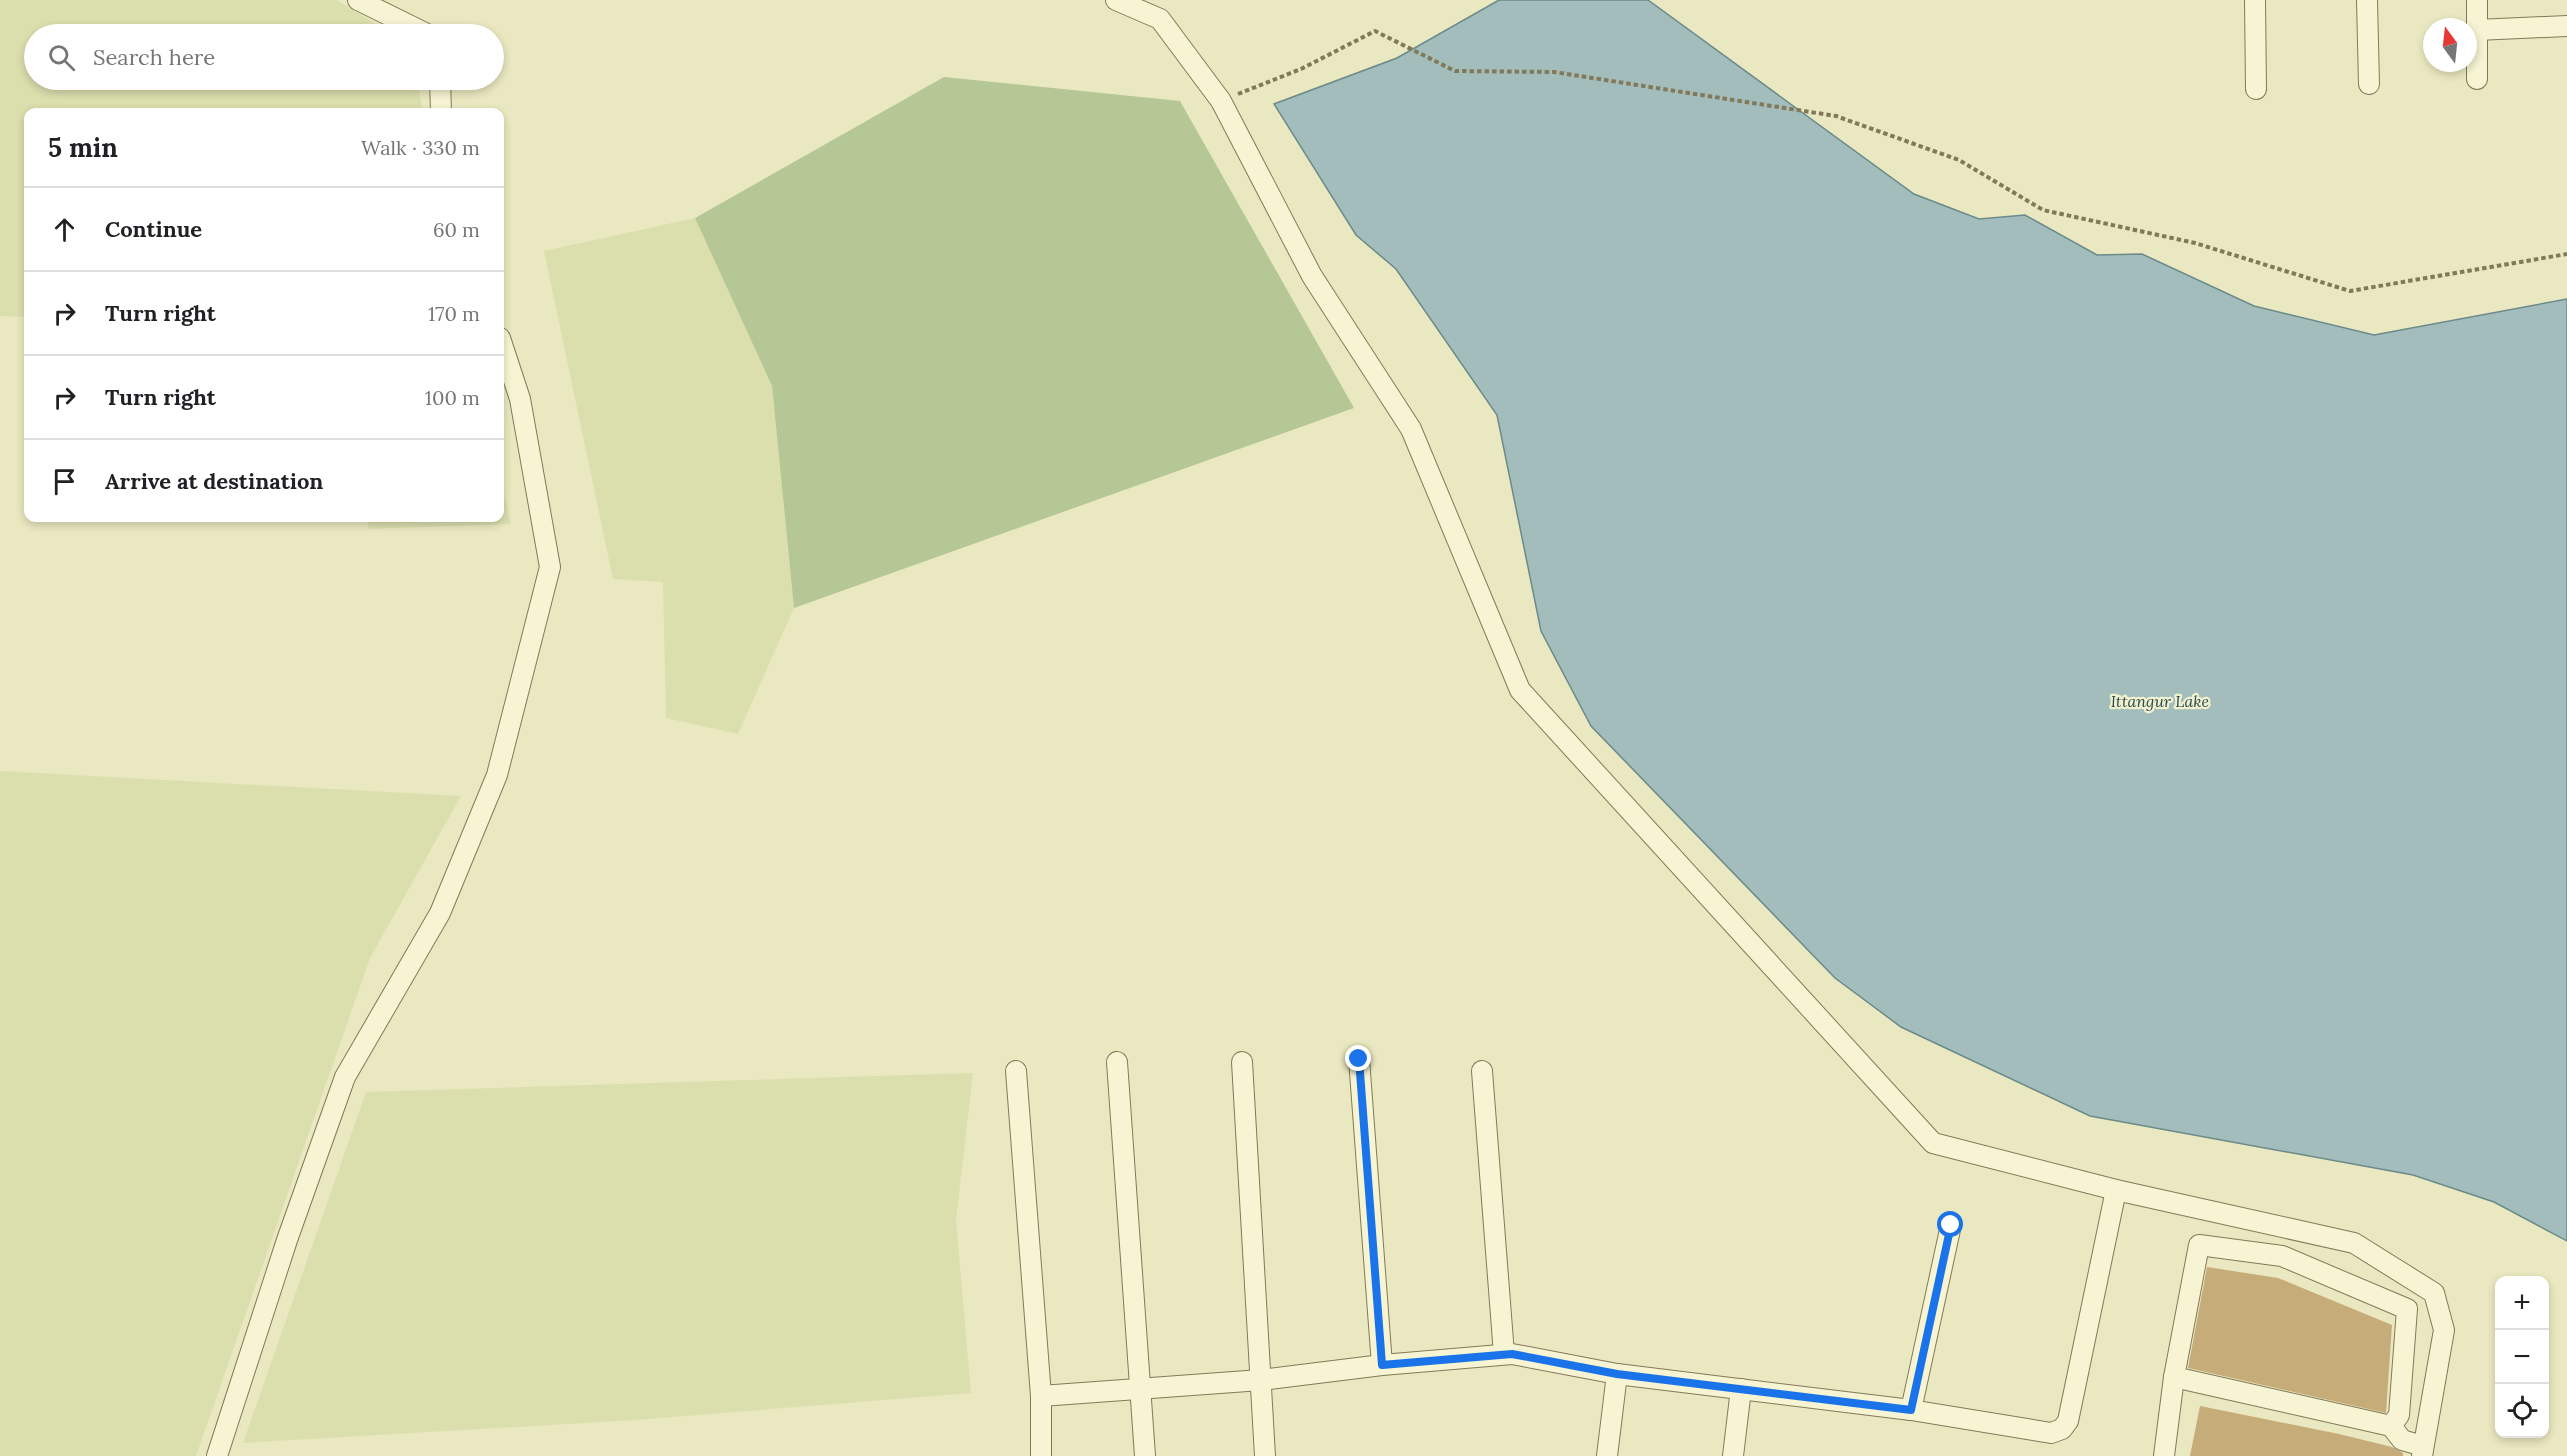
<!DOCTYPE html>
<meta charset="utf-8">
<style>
:root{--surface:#fff;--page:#f6f6f6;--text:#202124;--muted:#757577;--line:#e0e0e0}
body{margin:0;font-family:Lora,serif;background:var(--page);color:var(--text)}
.controls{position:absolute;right:18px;bottom:18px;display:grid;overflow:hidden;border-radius:12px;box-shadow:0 3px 9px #0003}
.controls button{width:54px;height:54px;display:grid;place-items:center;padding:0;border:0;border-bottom:2px solid var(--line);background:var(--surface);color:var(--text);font:30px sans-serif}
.compass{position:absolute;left:2423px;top:18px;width:54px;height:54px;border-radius:50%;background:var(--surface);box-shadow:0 3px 9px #0003;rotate:345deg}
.stop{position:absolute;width:18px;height:18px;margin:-14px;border:4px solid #1a73e8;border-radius:50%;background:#fff}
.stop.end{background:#1a73e8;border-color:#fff;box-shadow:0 2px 6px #0008}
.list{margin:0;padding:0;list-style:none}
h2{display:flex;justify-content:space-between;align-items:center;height:78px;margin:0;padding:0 24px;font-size:26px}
h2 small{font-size:20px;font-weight:400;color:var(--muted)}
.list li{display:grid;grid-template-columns:39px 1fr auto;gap:18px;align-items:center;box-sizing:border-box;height:84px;padding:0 24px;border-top:2px solid var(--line)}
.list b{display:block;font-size:22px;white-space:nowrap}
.list em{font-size:20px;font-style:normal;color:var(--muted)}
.icon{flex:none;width:33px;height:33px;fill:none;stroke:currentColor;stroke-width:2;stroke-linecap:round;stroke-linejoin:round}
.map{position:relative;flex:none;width:2567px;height:1456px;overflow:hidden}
.search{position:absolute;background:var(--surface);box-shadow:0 3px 9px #0003;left:24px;top:24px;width:480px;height:66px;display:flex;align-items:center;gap:15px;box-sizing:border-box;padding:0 21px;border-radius:33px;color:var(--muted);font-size:22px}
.panel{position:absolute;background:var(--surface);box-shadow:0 3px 9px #0003;left:24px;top:108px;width:480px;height:414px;border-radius:12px}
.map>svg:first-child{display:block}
.farmland{fill:#dbdfae}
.green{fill:#b5c795}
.water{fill:#a3bdbc;stroke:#6b8a8a;stroke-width:1.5}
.building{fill:#c6ac78}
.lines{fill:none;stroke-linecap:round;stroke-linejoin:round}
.minor-casing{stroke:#827959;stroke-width:22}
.path{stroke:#827959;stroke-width:4;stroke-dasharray:4.5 3;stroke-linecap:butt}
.minor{stroke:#f6f4d2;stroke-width:20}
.route{stroke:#1a73e8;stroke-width:8}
.labels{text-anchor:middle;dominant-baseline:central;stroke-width:4.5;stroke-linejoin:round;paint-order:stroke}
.water-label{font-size:16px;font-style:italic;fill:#2d4b52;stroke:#f2f1cf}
</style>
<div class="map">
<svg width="2567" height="1456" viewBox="0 0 2567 1456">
<rect width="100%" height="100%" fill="#eae8c0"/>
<g class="farmland">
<path d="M0 0H337L392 34H34V80H417L423 112H28V317L0 316Z"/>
<path d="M695 218 772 386 794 608 738 734 666 718 663 582 613 579 544 251Z"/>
<path d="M500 476 511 524 369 529 367 518H500Z"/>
<path d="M0 771 461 796 370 958 196 1456H0Z"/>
<path d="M973 1073 956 1220 971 1393 636 1420 243 1443 366 1092Z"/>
</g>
<path class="green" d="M944 77 1180 101 1354 408 794 608 772 386 695 218Z"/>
<path class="water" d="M1499 0H1648L1914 194 1979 219 2025 215 2097 255 2142 254 2254 306 2374 335 2567 299V1241L2494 1202 2413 1175 2090 1116 1901 1027 1835 978 1591 726 1541 631 1497 415 1396 269 1356 235 1274 104 1397 58Z"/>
<g class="building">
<path d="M2207 1267 2278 1278 2392 1325 2386 1413 2188 1368Z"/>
<path d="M2200 1406 2339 1434 2392 1447 2403 1453V1456H2190Z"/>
</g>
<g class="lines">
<g class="minor-casing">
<g id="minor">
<path d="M358 0 427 34"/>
<path d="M1116 0 1160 19 1221 101 1312 276 1411 429 1520 690 1933 1143 2116 1190 2354 1243 2434 1293 2444 1330 2422 1456"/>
<path d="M2255 0 2256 89"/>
<path d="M2367 0 2369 84"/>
<path d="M2477 0V79"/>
<path d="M2477 30 2567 26"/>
<path d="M440 80 441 112"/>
<path d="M1359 1059 1382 1365"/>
<path d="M1117 1062 1145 1456"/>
<path d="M1242 1062 1265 1456"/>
<path d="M1016 1071 1041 1396V1456"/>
<path d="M1482 1071 1504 1354"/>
<path d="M2174 1377 2391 1426 2402 1440 2423 1446"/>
<path d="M1041 1396 1261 1380 1382 1365 1512 1354 1617 1374 1911 1410 2051 1433 2062 1429 2068 1421 2116 1190"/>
<path d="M1911 1410 1951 1225"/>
<path d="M217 1456 287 1240 345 1077 440 913 497 775 550 567 520 399 500 338"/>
<path d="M1607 1456 1617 1374"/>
<path d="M1733 1456 1741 1389"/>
<path d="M2164 1456 2174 1377 2199 1245 2282 1256 2407 1309 2399 1415 2391 1426"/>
</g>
</g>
<path class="path" d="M1238 94 1301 69 1375 31 1455 71 1554 72 1836 116 1959 160 2043 210 2195 243 2350 291 2567 254"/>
<use href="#minor" class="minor"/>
</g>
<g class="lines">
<path class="route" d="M1359 1059 1382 1365 1512 1354 1617 1374 1911 1410 1951 1225"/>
</g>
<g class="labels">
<g class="water-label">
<text x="2160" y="701">Ittangur Lake</text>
</g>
</g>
</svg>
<div class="controls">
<button>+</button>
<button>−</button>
<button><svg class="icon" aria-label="locate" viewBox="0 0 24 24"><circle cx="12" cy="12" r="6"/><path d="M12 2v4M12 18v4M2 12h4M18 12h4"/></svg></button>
</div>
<svg class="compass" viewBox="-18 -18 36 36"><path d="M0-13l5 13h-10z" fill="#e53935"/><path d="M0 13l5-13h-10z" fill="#757577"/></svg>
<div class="stop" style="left:1951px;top:1225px"></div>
<div class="stop end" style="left:1359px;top:1059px"></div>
<div class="search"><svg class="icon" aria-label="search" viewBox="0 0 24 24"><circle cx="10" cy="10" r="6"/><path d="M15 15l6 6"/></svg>Search here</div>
<section class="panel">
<h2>5 min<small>Walk · 330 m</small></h2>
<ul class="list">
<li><svg class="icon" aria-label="ahead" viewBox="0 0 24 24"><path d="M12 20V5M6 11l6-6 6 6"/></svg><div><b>Continue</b></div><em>60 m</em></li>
<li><svg class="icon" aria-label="right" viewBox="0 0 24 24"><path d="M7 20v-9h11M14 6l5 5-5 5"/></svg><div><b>Turn right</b></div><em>170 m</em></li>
<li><svg class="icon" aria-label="right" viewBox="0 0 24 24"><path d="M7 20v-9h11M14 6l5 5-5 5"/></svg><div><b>Turn right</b></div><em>100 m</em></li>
<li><svg class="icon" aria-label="arrive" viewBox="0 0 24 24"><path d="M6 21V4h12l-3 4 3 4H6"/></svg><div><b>Arrive at destination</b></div></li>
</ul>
</section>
</div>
